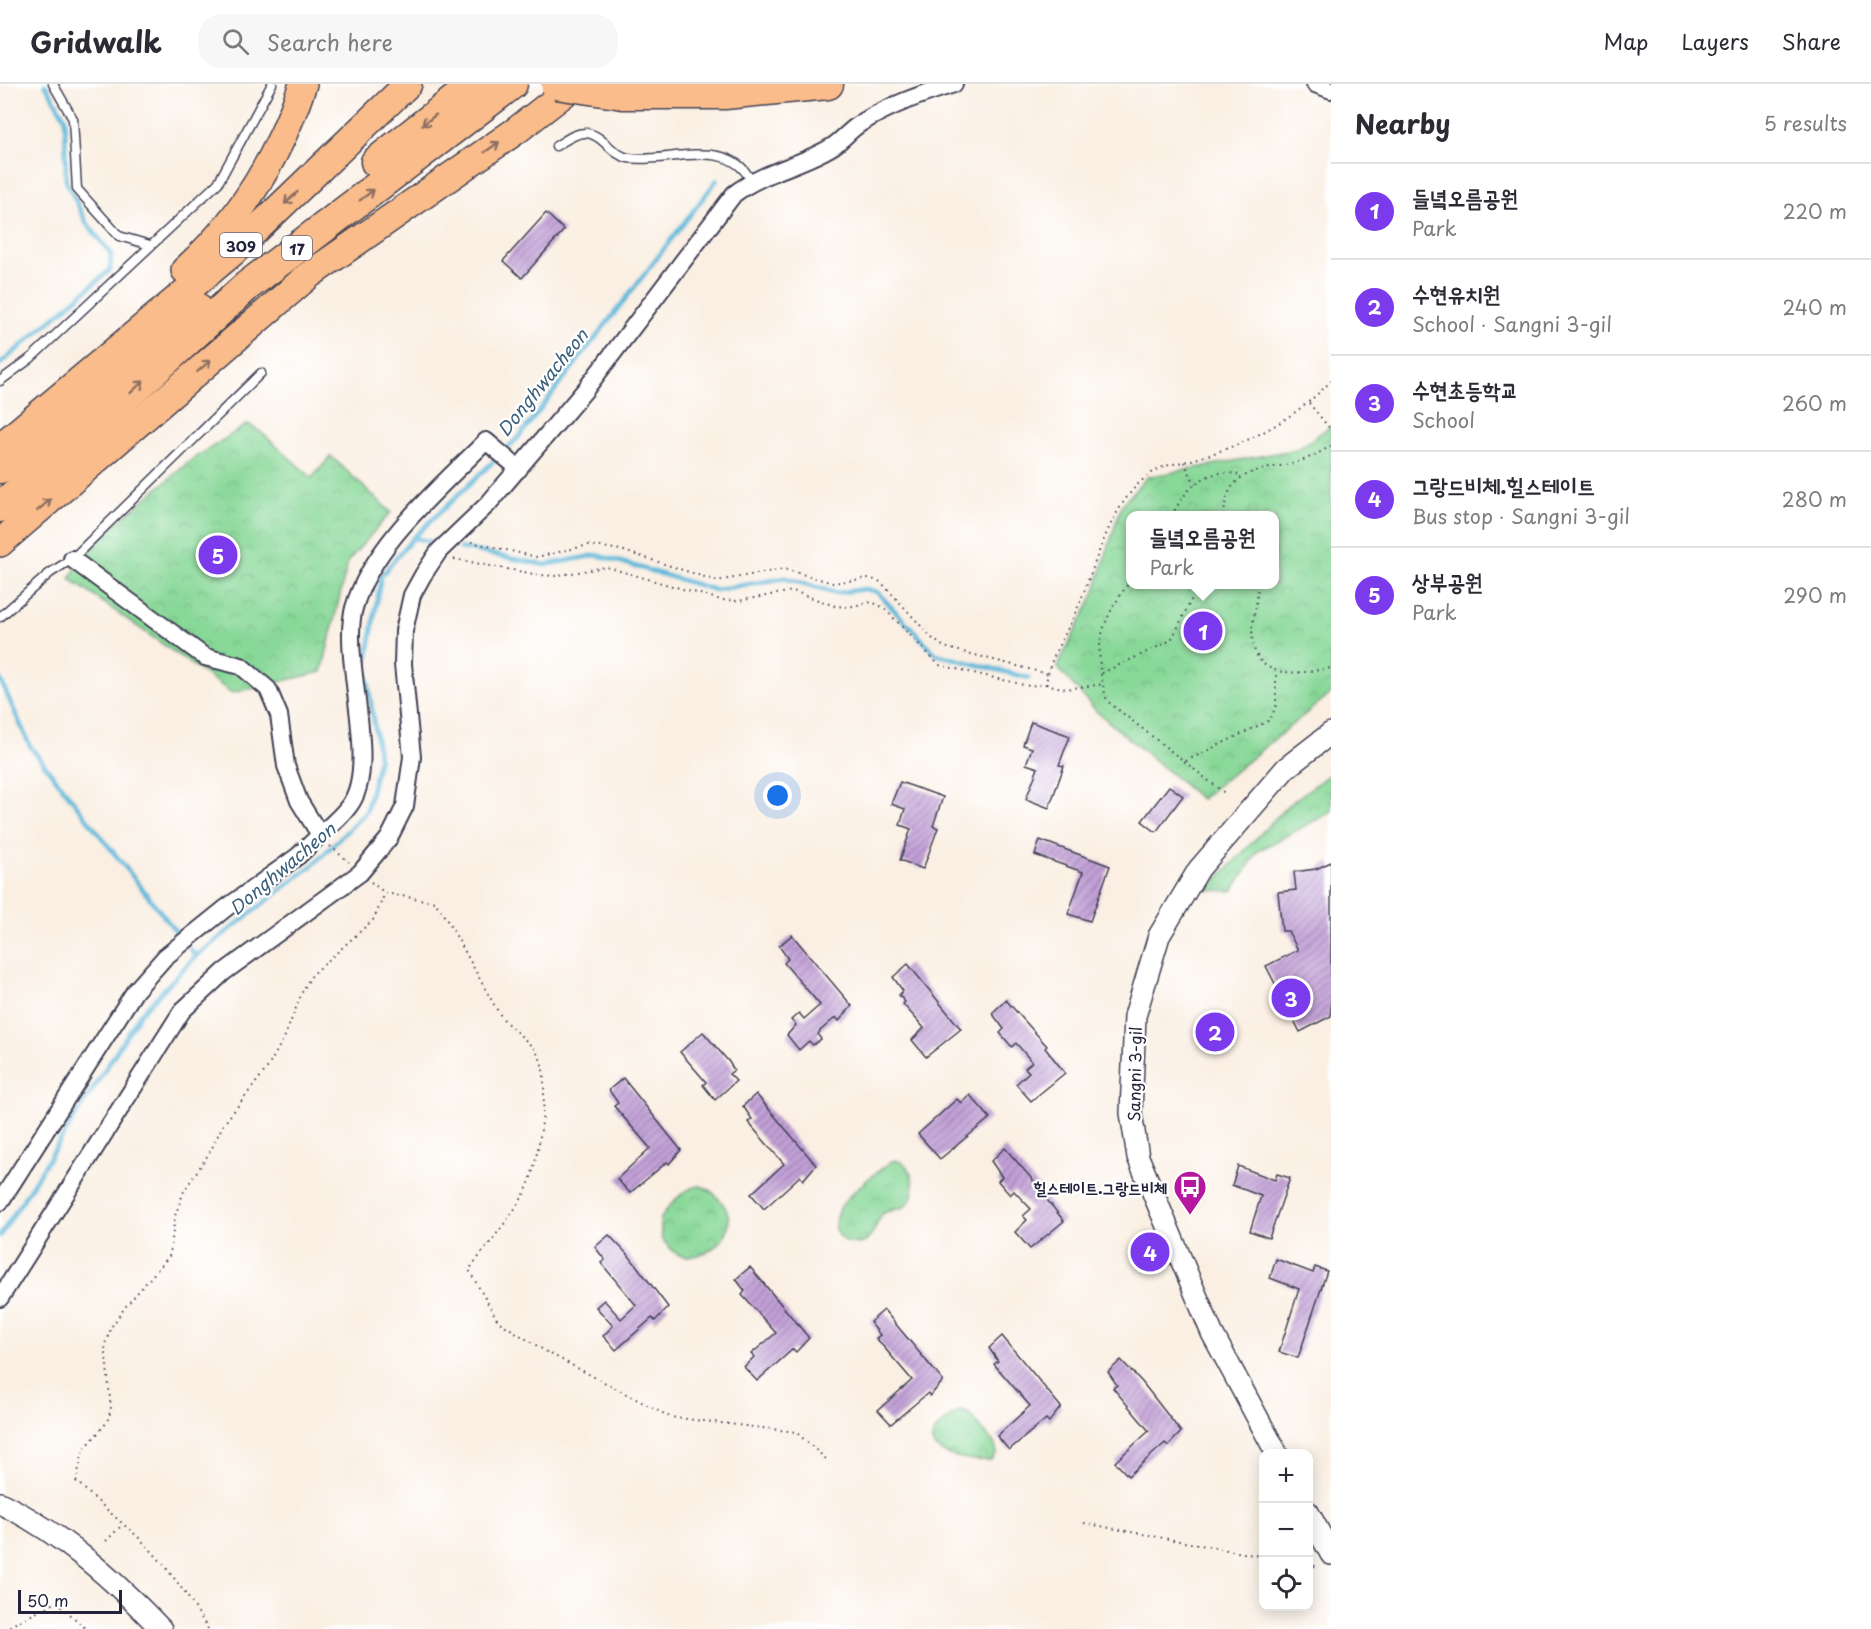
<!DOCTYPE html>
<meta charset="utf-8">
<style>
:root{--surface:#fff;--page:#f7f7f7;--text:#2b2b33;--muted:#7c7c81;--line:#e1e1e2;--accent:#7c3aed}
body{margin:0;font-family:"Playpen Sans","Poor Story",sans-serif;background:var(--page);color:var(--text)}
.controls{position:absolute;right:18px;bottom:18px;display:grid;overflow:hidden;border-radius:12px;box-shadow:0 3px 15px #0003}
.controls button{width:54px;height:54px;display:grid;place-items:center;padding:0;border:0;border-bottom:2px solid var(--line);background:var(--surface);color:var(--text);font:30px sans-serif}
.scale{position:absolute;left:18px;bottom:15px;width:104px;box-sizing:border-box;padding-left:6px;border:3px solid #22223b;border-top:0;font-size:16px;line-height:21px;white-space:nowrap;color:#22223b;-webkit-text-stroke:4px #fff;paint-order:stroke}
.you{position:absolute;left:778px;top:712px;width:21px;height:21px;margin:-15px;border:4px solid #fff;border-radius:50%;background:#1a73e8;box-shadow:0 0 0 9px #1a73e833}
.badge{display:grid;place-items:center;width:39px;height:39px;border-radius:50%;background:var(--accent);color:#fff;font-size:20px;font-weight:700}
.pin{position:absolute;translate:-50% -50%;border:3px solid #fff;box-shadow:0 2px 6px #0006}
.popup{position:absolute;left:1126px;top:427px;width:153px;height:78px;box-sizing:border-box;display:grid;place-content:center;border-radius:12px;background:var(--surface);filter:drop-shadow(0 2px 4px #0005);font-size:20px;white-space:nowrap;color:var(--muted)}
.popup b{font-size:22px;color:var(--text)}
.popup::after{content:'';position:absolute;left:50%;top:100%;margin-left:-12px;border:12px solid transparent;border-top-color:var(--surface)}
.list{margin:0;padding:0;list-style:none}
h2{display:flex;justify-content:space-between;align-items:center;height:78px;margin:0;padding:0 24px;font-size:26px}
h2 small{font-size:20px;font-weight:400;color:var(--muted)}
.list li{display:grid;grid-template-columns:39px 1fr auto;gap:18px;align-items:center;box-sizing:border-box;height:96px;padding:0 24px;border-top:2px solid var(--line)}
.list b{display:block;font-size:22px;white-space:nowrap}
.list p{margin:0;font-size:20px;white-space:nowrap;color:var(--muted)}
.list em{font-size:20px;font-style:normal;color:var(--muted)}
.icon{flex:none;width:33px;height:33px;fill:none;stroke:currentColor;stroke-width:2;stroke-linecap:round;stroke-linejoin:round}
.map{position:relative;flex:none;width:1331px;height:1545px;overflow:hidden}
header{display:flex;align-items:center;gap:36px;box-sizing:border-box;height:84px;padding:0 30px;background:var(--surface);border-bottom:2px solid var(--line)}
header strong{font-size:28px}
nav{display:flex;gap:33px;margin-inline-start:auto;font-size:21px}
.search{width:420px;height:54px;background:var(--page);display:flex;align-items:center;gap:15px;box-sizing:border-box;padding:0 21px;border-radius:24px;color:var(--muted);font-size:22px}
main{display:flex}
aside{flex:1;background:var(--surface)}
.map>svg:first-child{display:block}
.park{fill:url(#park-crowns);stroke:#557d6a;stroke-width:1.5;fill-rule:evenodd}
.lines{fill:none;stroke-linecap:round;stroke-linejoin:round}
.stream{stroke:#5cb7d9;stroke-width:4.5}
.building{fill:url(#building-hatch)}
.service-casing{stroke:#424154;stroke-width:11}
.minor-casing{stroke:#424154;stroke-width:20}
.tertiary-casing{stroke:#424154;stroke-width:24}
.trunk-casing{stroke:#424154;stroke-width:30}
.motorway-casing{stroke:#424154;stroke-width:33}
.path{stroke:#424154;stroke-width:2;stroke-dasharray:1.5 4.5;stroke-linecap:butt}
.service{stroke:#fff;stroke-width:8}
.minor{stroke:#fff;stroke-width:16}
.tertiary{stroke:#fff;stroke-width:21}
.trunk{stroke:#f9bc8a;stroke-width:27}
.motorway{stroke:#f9bc8a;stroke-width:30}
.motorway-bridge-casing{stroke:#424154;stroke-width:33;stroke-linecap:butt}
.motorway-bridge{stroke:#f9bc8a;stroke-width:30}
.oneway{stroke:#8e6f62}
.labels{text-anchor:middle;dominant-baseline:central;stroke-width:4.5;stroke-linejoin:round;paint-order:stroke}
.shield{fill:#fff;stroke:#646476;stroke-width:1.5}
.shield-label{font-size:15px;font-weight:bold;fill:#22223b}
.street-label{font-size:16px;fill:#22223b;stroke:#fff}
.poi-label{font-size:16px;font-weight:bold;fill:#22223b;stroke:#fff;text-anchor:end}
.water-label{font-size:18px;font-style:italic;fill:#395e7a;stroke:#fff}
</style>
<header>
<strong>Gridwalk</strong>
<div class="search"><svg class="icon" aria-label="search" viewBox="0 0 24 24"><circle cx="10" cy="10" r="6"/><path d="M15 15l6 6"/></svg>Search here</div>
<nav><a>Map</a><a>Layers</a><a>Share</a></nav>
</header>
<main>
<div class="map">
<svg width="1331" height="1545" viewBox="0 0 1331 1545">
<defs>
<pattern id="park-crowns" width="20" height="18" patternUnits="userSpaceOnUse" patternTransform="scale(1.5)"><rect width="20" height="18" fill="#88d898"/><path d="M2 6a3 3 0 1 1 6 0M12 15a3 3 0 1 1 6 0" fill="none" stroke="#75b984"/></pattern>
<pattern id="building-hatch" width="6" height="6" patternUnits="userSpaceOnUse" patternTransform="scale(1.5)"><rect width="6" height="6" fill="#c2a0d7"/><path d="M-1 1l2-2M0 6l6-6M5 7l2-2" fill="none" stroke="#9d82b0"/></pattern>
</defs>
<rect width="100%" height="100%" fill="#fff"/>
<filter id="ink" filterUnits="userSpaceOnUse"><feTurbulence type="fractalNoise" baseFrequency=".0167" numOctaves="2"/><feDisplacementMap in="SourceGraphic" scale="12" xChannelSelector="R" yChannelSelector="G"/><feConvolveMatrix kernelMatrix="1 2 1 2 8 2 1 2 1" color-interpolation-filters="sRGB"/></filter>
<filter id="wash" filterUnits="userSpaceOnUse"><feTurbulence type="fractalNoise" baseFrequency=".008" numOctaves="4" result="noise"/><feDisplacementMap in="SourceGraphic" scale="24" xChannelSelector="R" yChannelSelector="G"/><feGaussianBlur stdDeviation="1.35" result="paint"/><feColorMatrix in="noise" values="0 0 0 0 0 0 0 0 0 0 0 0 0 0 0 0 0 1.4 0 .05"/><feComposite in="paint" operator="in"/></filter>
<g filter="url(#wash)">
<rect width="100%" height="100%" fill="#faefe2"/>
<g class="park">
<path d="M248 340 261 348 312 394 331 372 391 428 348 477 322 588 232 609 70 495 86 465 191 376Z"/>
<path d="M1331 342V609L1201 715 1097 628 1057 583 1094 510 1121 422 1147 393 1298 365ZM1131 432H1275V500H1131Z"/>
<path d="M1331 689V728L1258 767 1233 807 1207 806 1288 721Z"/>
<path d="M895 1076C914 1080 915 1101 911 1116L904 1123 883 1129C871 1146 874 1166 845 1158 812 1130 871 1094 890 1078Z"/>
<path d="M697 1102C706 1102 711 1107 717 1113 751 1145 704 1181 679 1171 672 1167 667 1161 662 1155L660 1136C666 1123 683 1106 697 1102Z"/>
<path d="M962 1327 968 1329 994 1359 997 1368 991 1376C972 1378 907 1370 942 1340 949 1335 954 1329 962 1327Z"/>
</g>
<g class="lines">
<g class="stream">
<path d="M0 280 110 186 111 170 86 138 66 97 65 34 45 0"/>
<path d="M504 367 519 353 717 96"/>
<path d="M414 454 432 458"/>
<path d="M460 464 545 481 597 471 715 506 785 494 836 509 865 505 877 508 936 570 1029 594"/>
<path d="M0 595 30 662 177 849"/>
<path d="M190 865 196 872"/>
<path d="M0 1152 140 930 196 872 314 780 366 728 379 674 366 584 381 492 413 454 498 373"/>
</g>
</g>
<g id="blocks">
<g class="building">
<path d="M546 129 564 146 522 194 503 177Z"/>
<path d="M1031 638 1070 652 1059 681 1064 682 1049 724 1026 715 1038 684 1026 680 1032 664 1023 661Z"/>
<path d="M900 698 943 713 933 742 938 744 923 785 900 776 911 745 900 741 905 725 891 720Z"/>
<path d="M1169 702 1183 712 1156 748 1142 737Z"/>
<path d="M1040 756 1110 782 1090 837 1068 830 1083 788 1035 771Z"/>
<path d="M1331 778V932L1300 948 1266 882 1298 866 1288 847H1282L1278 808 1296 806 1294 788 1316 785Z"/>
<path d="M792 851 852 922 839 937 836 933 820 947 818 951 821 955 813 961 809 957 799 966 787 951 796 941 791 936 799 929 804 935 820 921 784 879 788 875 779 862Z"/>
<path d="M908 880 961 945 926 973 912 956 924 944 903 920 905 918 899 911 903 907 893 893Z"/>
<path d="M1006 916 1047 962 1045 964 1065 989 1031 1017 1016 1000 1029 988 1025 984 1032 978 1016 959 1012 963 1000 949 1004 945 992 929Z"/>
<path d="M703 948 729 978 734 986 729 990 736 997 715 1016 703 1001 706 998 680 968Z"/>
<path d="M623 994 681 1066 669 1080 667 1078 630 1109 617 1095 650 1064 614 1022 618 1019 609 1006Z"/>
<path d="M756 1010 816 1081 803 1096 800 1092 764 1125 751 1110 784 1080 748 1038 752 1035 743 1022Z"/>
<path d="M970 1011 990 1034 940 1075 918 1050 957 1015 961 1019Z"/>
<path d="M1005 1064 1045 1110 1044 1112 1064 1137 1030 1165 1015 1148 1027 1136 1023 1132 1031 1125 1014 1107 1010 1111 998 1097 1002 1093 991 1077Z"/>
<path d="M1238 1082 1275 1096 1277 1090 1290 1094 1269 1154 1250 1147 1261 1112 1232 1101Z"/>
<path d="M609 1151 630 1173 668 1223 655 1237 652 1234 616 1266 603 1252 613 1242 596 1223 604 1216 621 1235 636 1221 601 1179 605 1176 595 1163Z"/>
<path d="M1276 1175 1313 1189 1315 1183 1327 1187 1298 1274 1279 1268 1299 1205 1270 1194Z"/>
<path d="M750 1183 809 1254 796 1268 793 1265 757 1297 744 1283 754 1273 751 1270 776 1249 742 1211 745 1207 736 1195Z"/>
<path d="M884 1226 943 1297 930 1312 928 1309 891 1340 878 1326 912 1296 876 1254 880 1251 870 1238Z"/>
<path d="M1002 1252 1061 1323 1049 1338 1046 1335 1009 1366 997 1352 1030 1322 994 1280 998 1277 989 1264Z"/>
<path d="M1121 1276 1142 1298 1181 1348 1168 1362 1165 1359 1128 1392 1115 1378 1149 1347 1113 1304 1117 1301 1108 1288Z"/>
</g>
</g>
</g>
<g filter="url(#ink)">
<use href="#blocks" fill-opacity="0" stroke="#424154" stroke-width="1.5"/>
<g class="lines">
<g class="service-casing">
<g id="service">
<path d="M53 0 73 35 77 105 119 152 150 161"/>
<path d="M556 62C565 57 574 49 585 49 602 49 611 71 628 74 667 80 729 51 751 97"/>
<path d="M0 297 31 274 218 99 272 0"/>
<path d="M0 533 50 489 72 475 261 289"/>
</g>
</g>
<g class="minor-casing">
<g id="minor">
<path d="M1315 0 1331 6"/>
<path d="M320 751C330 742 341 733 349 722 381 681 340 575 354 524 372 460 441 403 486 357L519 385"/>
<path d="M0 1118 135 907 165 873 226 824 298 772 320 751 299 717 286 682 279 631 268 605 241 582 205 573 72 475"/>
<path d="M0 1214 182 927 224 888 360 789 389 754 405 722 412 673 403 580 404 547 412 511 423 491 439 467 488 420 585 306 734 110C764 87 801 82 833 62 843 55 851 45 861 39 890 21 922 10 954 0"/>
</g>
</g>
<g class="tertiary-casing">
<g id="tertiary">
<path d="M1277 1370 1212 1249 1138 1073 1131 1029 1135 932 1159 852 1199 785 1286 684 1331 649"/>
<path d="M0 1419C62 1449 114 1496 161 1545"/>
<path d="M1308 1428 1331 1470"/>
</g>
</g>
<g class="trunk-casing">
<g id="trunk">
<path d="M185 186C242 135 279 72 303 0"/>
<path d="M0 363 232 169 408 0"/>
<path d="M0 459 309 191 517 46 576 0"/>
</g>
</g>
<g class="motorway-casing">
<g id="motorway">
<path d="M623 10H725L828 0"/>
<path d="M376 78 475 0"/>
<path d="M0 384 196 223"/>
<path d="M0 423 94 342 247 202 512 0"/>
</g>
</g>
<g class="path">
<path d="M1309 319 1331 346"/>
<path d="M1184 378 1195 400"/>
<path d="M1172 432C1185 404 1209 380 1242 392"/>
<path d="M1224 432C1226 383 1261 388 1297 378 1309 375 1320 368 1331 362"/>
<path d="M471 458 537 473 589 461 621 466 717 497 784 485 833 499 869 494 881 498 933 555 944 563 1048 590"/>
<path d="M454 475 539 491 555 492 606 483 721 516 738 517 793 507 835 522 848 523 872 518 884 524 939 581 1029 602 1046 600C1050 571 1066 551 1077 525 1097 480 1112 405 1163 383 1174 379 1187 378 1198 374 1250 359 1293 336 1331 297"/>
<path d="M1131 496C1099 540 1092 563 1107 617L1227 711"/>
<path d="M1258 500C1258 513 1255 524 1253 537 1246 596 1289 592 1331 584"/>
<path d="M1102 589 1166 559 1173 553 1199 500"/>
<path d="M1046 600 1066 605 1104 600"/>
<path d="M1186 677 1270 636 1276 622V587"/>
<path d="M330 762 349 778"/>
<path d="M371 798 385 809 435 818C459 853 477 892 499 929 509 946 534 958 541 977 550 1004 538 1088 523 1112 507 1138 487 1162 469 1186L498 1237 545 1267 670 1333 796 1348 827 1376"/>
<path d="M1084 1439 1264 1473"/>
<path d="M106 1457 121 1442"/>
<path d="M1308 1481 1319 1483"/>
<path d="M57 1518 86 1545"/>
<path d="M4 1545 57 1518 63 1512"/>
<path d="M208 1545C189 1513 165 1479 138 1453 117 1435 96 1416 76 1397L83 1367 107 1338 111 1326 105 1260 112 1242 126 1222 170 1171 175 1132 184 1107 210 1068 223 1041 268 983 285 952 303 906 312 891 374 835 385 809"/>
</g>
<use href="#service" class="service"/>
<use href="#minor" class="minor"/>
<use href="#tertiary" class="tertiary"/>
<use href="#trunk" class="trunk"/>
<use href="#motorway" class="motorway"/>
<g class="motorway-bridge-casing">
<path id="motorway-bridge" d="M556 0 623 10"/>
</g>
<use href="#motorway-bridge" class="motorway-bridge"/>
</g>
<defs><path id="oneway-shaft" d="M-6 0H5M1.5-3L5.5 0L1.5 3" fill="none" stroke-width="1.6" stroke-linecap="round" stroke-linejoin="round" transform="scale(1.5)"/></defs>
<g class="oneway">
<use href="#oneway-shaft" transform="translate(429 36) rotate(142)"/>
<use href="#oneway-shaft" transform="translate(492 63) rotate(-35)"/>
<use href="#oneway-shaft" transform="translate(367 111) rotate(-37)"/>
<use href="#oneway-shaft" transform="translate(291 114) rotate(137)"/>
<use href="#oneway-shaft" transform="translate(204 282) rotate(-41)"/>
<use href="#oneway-shaft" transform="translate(137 303) rotate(-42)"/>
<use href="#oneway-shaft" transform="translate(44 421) rotate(-41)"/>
</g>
</g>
<defs>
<g id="bus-pin" transform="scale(1.725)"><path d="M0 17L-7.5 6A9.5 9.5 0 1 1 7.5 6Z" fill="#b5179e" stroke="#fff"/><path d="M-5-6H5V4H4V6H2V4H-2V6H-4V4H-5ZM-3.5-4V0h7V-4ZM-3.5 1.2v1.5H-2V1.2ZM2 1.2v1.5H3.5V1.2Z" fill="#fff"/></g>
</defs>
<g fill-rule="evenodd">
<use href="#bus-pin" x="1190" y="1103"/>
</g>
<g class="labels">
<g class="shield">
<rect x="220" y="149" width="42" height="24" rx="4.5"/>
<rect x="282" y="152" width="30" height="24" rx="4.5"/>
</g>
<g class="shield-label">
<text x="241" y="161">309</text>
<text x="297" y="164">17</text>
</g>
<g class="street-label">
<text transform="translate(1134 990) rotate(-89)">Sangni 3-gil</text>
</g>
<g class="poi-label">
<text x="1167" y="1103">힐스테이트.그랑드비체</text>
</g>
<g class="water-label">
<text transform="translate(542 298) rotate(-51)">Donghwacheon</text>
<text transform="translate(282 784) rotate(-40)">Donghwacheon</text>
</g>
</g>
</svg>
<div class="controls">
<button>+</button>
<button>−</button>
<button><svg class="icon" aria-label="locate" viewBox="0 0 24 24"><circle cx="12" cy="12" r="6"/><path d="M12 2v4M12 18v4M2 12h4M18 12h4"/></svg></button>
</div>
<div class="scale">50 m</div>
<div class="you"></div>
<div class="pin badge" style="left:1203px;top:547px">1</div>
<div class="popup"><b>들녘오름공원</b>Park</div>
<div class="pin badge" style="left:1215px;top:948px">2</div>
<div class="pin badge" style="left:1291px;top:914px">3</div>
<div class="pin badge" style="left:1150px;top:1168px">4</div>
<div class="pin badge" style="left:218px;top:471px">5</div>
</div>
<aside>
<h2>Nearby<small>5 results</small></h2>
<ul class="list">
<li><span class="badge">1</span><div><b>들녘오름공원</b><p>Park</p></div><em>220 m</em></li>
<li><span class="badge">2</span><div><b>수현유치원</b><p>School · Sangni 3-gil</p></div><em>240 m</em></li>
<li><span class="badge">3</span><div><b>수현초등학교</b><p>School</p></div><em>260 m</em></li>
<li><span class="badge">4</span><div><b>그랑드비체.힐스테이트</b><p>Bus stop · Sangni 3-gil</p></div><em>280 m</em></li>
<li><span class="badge">5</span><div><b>상부공원</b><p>Park</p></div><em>290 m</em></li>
</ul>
</aside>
</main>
